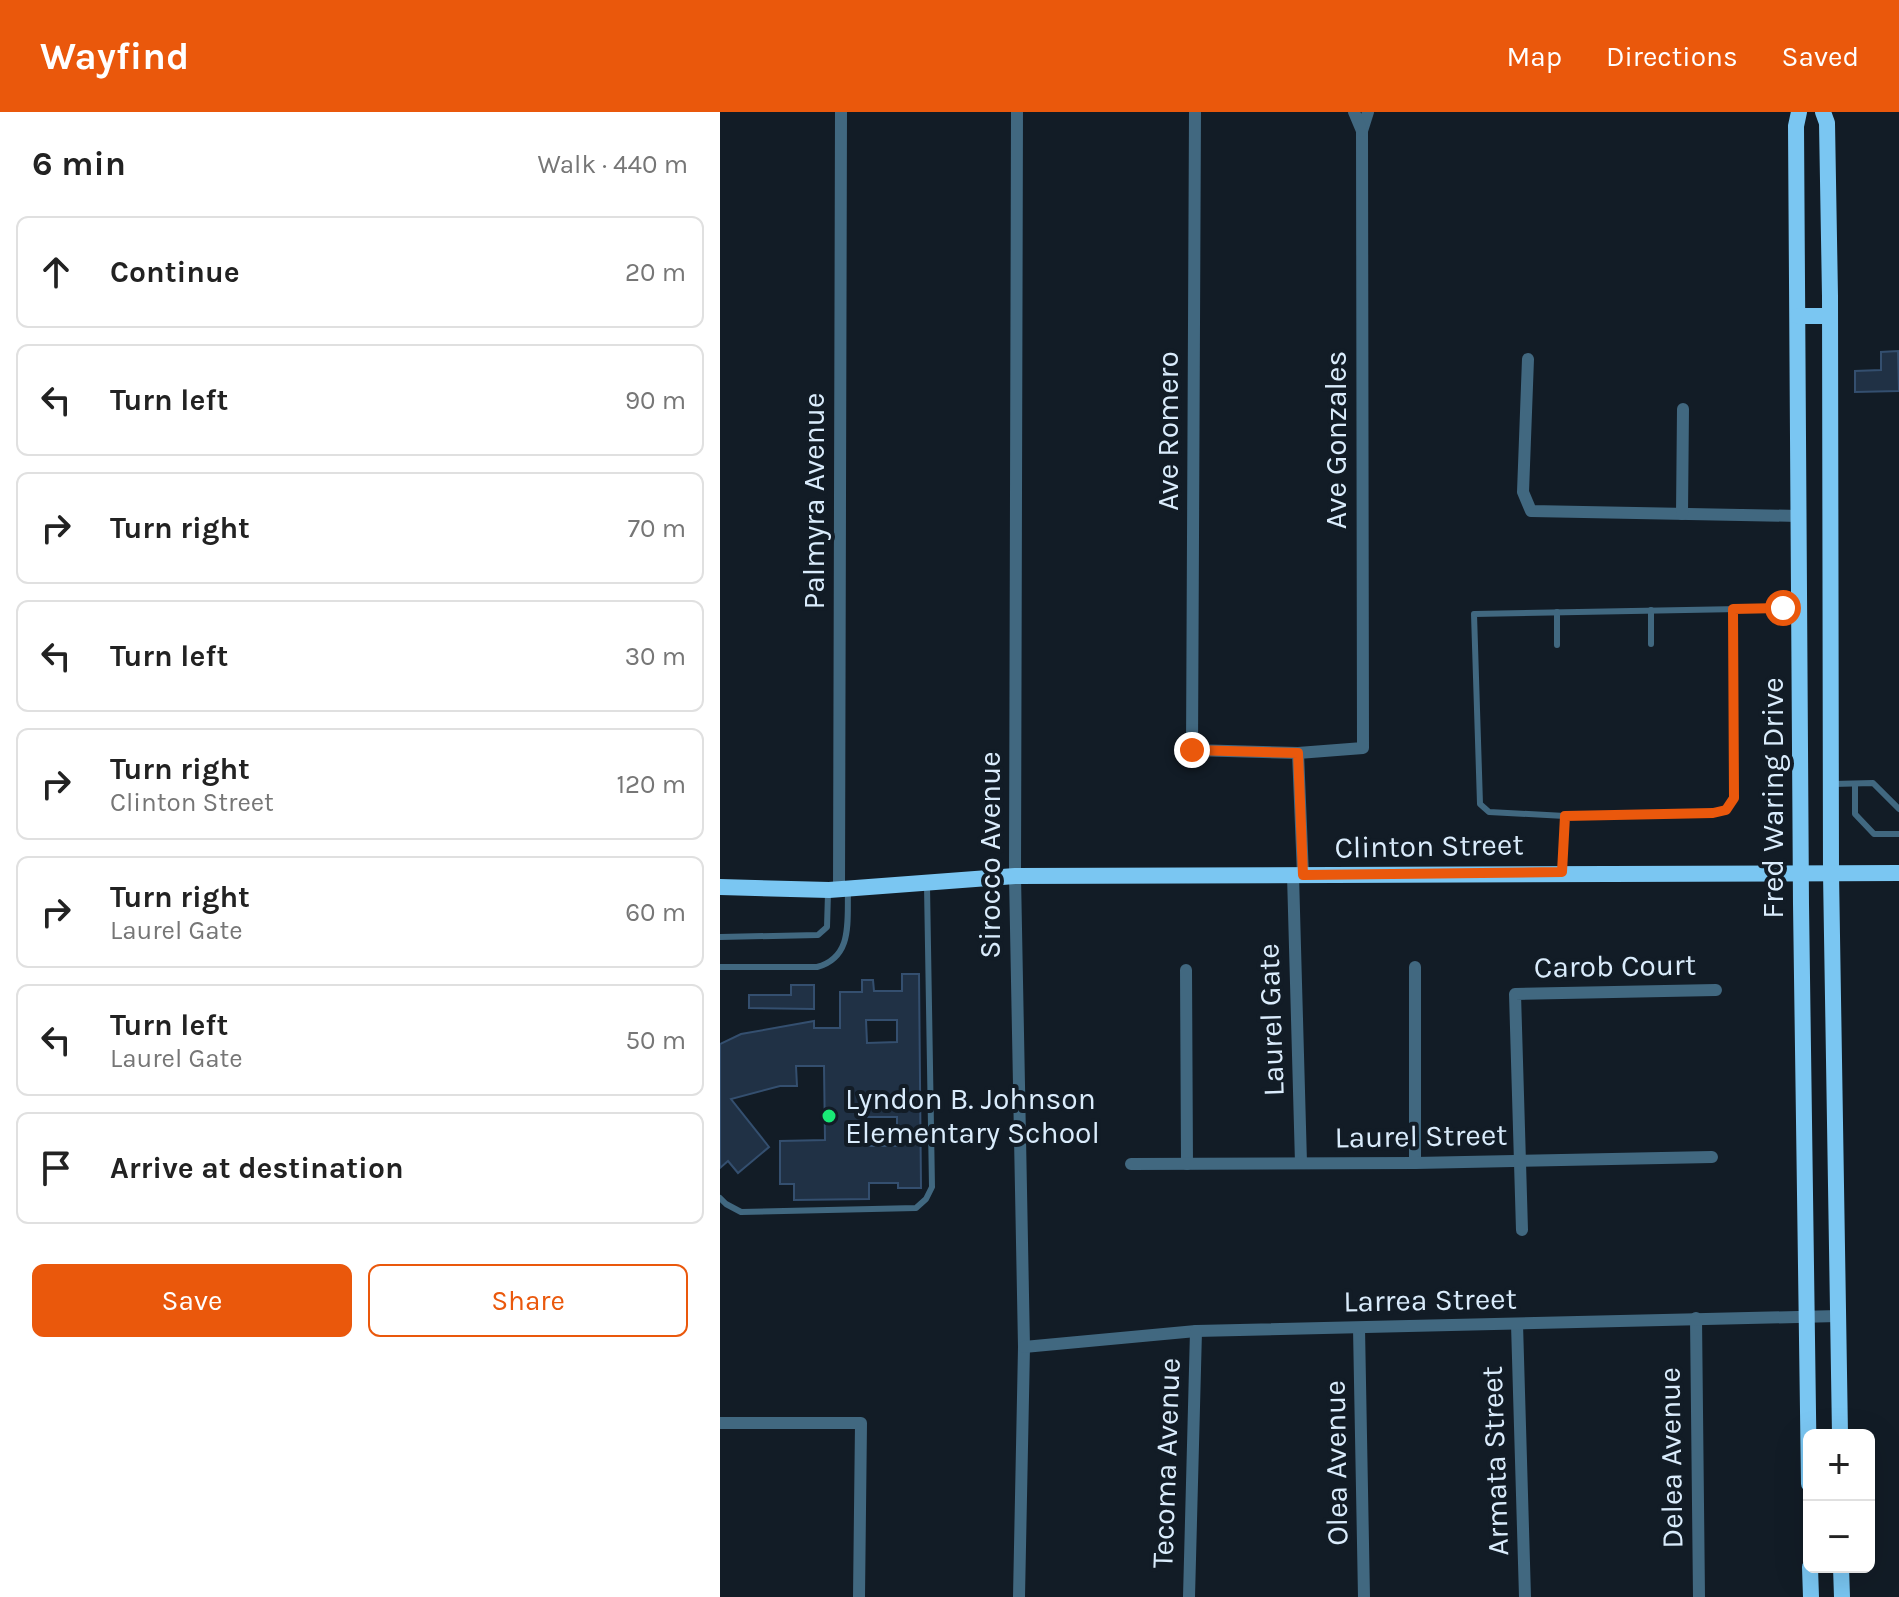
<!DOCTYPE html>
<meta charset="utf-8">
<style>
:root{--surface:#fff;--page:#f6f6f6;--text:#222;--muted:#767676;--line:#e0e0e0;--accent:#ea580c}
body{margin:0;font-family:Karla,sans-serif;background:var(--page);color:var(--text)}
.controls{position:absolute;right:24px;bottom:24px;display:grid;overflow:hidden;border-radius:12px;box-shadow:0 8px 32px #0002}
.controls button{width:72px;height:72px;display:grid;place-items:center;padding:0;border:0;border-bottom:2px solid var(--line);background:var(--surface);color:var(--text);font:40px sans-serif}
.stop{position:absolute;width:24px;height:24px;margin:-18px;border:6px solid #ea580c;border-radius:50%;background:#fff}
.stop.end{background:#ea580c;border-color:#fff;box-shadow:0 2px 8px #0008}
.list{margin:0;padding:0;list-style:none}
h2{display:flex;justify-content:space-between;align-items:center;height:104px;margin:0;padding:0 32px;font-size:34px}
h2 small{font-size:26px;font-weight:400;color:var(--muted)}
.list li{display:grid;grid-template-columns:52px 1fr auto;gap:24px;align-items:center;box-sizing:border-box;height:112px;margin:0 16px 16px;padding:0 16px;border:2px solid var(--line);border-radius:12px}
.list b{display:block;font-size:30px;white-space:nowrap}
.list p{margin:0;font-size:26px;white-space:nowrap;color:var(--muted)}
.list em{font-size:26px;font-style:normal;color:var(--muted)}
.actions{display:flex;gap:16px;padding:24px 32px}
.actions a{flex:1;padding:18px 0;border:2px solid var(--accent);border-radius:12px;text-align:center;font-size:28px;color:var(--accent)}
.actions .main{background:var(--accent);color:#fff}
.icon{flex:none;width:44px;height:44px;fill:none;stroke:currentColor;stroke-width:2;stroke-linecap:round;stroke-linejoin:round}
.map{position:relative;flex:none;width:1179px;height:1485px;overflow:hidden}
header{display:flex;align-items:center;gap:48px;box-sizing:border-box;height:112px;padding:0 40px;background:var(--accent);color:#fff}
header strong{font-size:38px}
nav{display:flex;gap:44px;margin-inline-start:auto;font-size:28px}
main{display:flex}
aside{flex:1;background:var(--surface)}
.map>svg:first-child{display:block}
.building{fill:#203145;stroke:#344f6f;stroke-width:2;fill-rule:evenodd}
.lines{fill:none;stroke-linecap:round;stroke-linejoin:round}
.lane{stroke:#416880;stroke-width:6}
.street{stroke:#416880;stroke-width:12}
.secondary{stroke:#7ac6f2;stroke-width:16}
.route{stroke:#ea580c;stroke-width:10}
.poi-dot{fill:#19e976;stroke:#121c26;stroke-width:3}
.labels{text-anchor:middle;dominant-baseline:central;stroke-width:8;stroke-linejoin:round;paint-order:stroke}
.street-label{font-size:30px;fill:#daecfc;stroke:#121c26}
.poi-label{font-size:30px;fill:#daecfc;stroke:#121c26;text-anchor:start}
</style>
<header>
<strong>Wayfind</strong>
<nav><a>Map</a><a>Directions</a><a>Saved</a></nav>
</header>
<main>
<aside>
<h2>6 min<small>Walk · 440 m</small></h2>
<ul class="list">
<li><svg class="icon" aria-label="ahead" viewBox="0 0 24 24"><path d="M12 20V5M6 11l6-6 6 6"/></svg><div><b>Continue</b></div><em>20 m</em></li>
<li><svg class="icon" aria-label="left" viewBox="0 0 24 24"><path d="M17 20v-9H6M10 6l-5 5 5 5"/></svg><div><b>Turn left</b></div><em>90 m</em></li>
<li><svg class="icon" aria-label="right" viewBox="0 0 24 24"><path d="M7 20v-9h11M14 6l5 5-5 5"/></svg><div><b>Turn right</b></div><em>70 m</em></li>
<li><svg class="icon" aria-label="left" viewBox="0 0 24 24"><path d="M17 20v-9H6M10 6l-5 5 5 5"/></svg><div><b>Turn left</b></div><em>30 m</em></li>
<li><svg class="icon" aria-label="right" viewBox="0 0 24 24"><path d="M7 20v-9h11M14 6l5 5-5 5"/></svg><div><b>Turn right</b><p>Clinton Street</p></div><em>120 m</em></li>
<li><svg class="icon" aria-label="right" viewBox="0 0 24 24"><path d="M7 20v-9h11M14 6l5 5-5 5"/></svg><div><b>Turn right</b><p>Laurel Gate</p></div><em>60 m</em></li>
<li><svg class="icon" aria-label="left" viewBox="0 0 24 24"><path d="M17 20v-9H6M10 6l-5 5 5 5"/></svg><div><b>Turn left</b><p>Laurel Gate</p></div><em>50 m</em></li>
<li><svg class="icon" aria-label="arrive" viewBox="0 0 24 24"><path d="M6 21V4h12l-3 4 3 4H6"/></svg><div><b>Arrive at destination</b></div></li>
</ul>
<div class="actions"><a class="main">Save</a><a>Share</a></div>
</aside>
<div class="map">
<svg width="1179" height="1485" viewBox="0 0 1179 1485">
<rect width="100%" height="100%" fill="#121c26"/>
<g class="building">
<path d="M1178 239 1179 279 1135 280V259L1161 258V240Z"/>
<path d="M182 862H199L201 1076H178V1071H149V1087L74 1088V1072H60V1029L105 1028 104 954H76L77 974H60L11 987 49 1035 18 1061 8 1049 0 1056V932L21 922 94 909V916H120V880H142V868H153L154 879H182ZM146 908H177V930L147 931ZM147 1005H177V1034H148Z"/>
<path d="M71 873H94V897L29 896V883H71Z"/>
</g>
<g class="lines">
<g class="lane">
<path d="M931 498V532"/>
<path d="M837 500V533"/>
<path d="M1113 672 1153 671 1179 697"/>
<path d="M1135 672V702L1154 722H1179"/>
<path d="M845 704 993 701 1006 698 1014 686 1013 497"/>
<path d="M842 760 845 704 769 700 760 692 754 502 1076 496"/>
<path d="M0 825 98 823 107 815 108 781"/>
<path d="M0 855H97C133 845 127 810 128 779"/>
<path d="M0 1086 6 1092 21 1100 196 1096 206 1087 212 1075 207 774"/>
</g>
<g class="street">
<path d="M297 0 295 764 304 1235 299 1485"/>
<path d="M475 0 472 638 578 641 643 636 642 19 648 0"/>
<path d="M634 0 642 19"/>
<path d="M808 247 803 380 811 399 1079 404"/>
<path d="M962 402 963 297"/>
<path d="M578 641 583 763"/>
<path d="M573 763 581 1051"/>
<path d="M119 777 121 0"/>
<path d="M695 855V1051"/>
<path d="M466 858 467 1052"/>
<path d="M411 1052 695 1051 992 1045"/>
<path d="M802 1118 795 882 996 878"/>
<path d="M976 1206 979 1485"/>
<path d="M797 1212 805 1485"/>
<path d="M639 1216 644 1485"/>
<path d="M304 1235 476 1219 1118 1204"/>
<path d="M0 1311H141L139 1485"/>
<path d="M469 1485 476 1219"/>
</g>
<g class="secondary">
<path d="M1079 0 1076 14 1081 792 1089 1372"/>
<path d="M1103 0 1107 11 1110 184 1111 761 1120 1323"/>
<path d="M1078 204H1110"/>
<path d="M0 775 109 778 295 764 1179 761"/>
<path d="M1090 1455 1091 1485"/>
<path d="M1121 1455 1122 1485"/>
</g>
</g>
<g class="lines">
<path class="route" d="M472 638 578 641 583 763 842 760 845 704 993 701 1006 698 1014 686 1013 497 1063 496"/>
</g>
<circle class="poi-dot" cx="109" cy="1004" r="8"/>
<g class="labels">
<g class="street-label">
<text transform="translate(448 319) rotate(-90)">Ave Romero</text>
<text transform="translate(616 328) rotate(-90)">Ave Gonzales</text>
<text transform="translate(94 389) rotate(-90)">Palmyra Avenue</text>
<text transform="translate(1053 686) rotate(-90)">Fred Waring Drive</text>
<text transform="translate(709 734) rotate(-1)">Clinton Street</text>
<text transform="translate(270 743) rotate(-90)">Sirocco Avenue</text>
<text transform="translate(895 854) rotate(-1)">Carob Court</text>
<text transform="translate(551 908) rotate(-92)">Laurel Gate</text>
<text transform="translate(701 1024) rotate(-1)">Laurel Street</text>
<text transform="translate(710 1188) rotate(-1)">Larrea Street</text>
<text transform="translate(951 1346) rotate(-91)">Delea Avenue</text>
<text transform="translate(775 1349) rotate(-92)">Armata Street</text>
<text transform="translate(446 1351) rotate(-88)">Tecoma Avenue</text>
<text transform="translate(616 1351) rotate(-91)">Olea Avenue</text>
</g>
<g class="poi-label">
<text x="125" y="987">Lyndon B. Johnson<tspan x="125" dy="34">Elementary School</tspan></text>
</g>
</g>
</svg>
<div class="controls">
<button>+</button>
<button>−</button>
</div>
<div class="stop" style="left:1063px;top:496px"></div>
<div class="stop end" style="left:472px;top:638px"></div>
</div>
</main>
